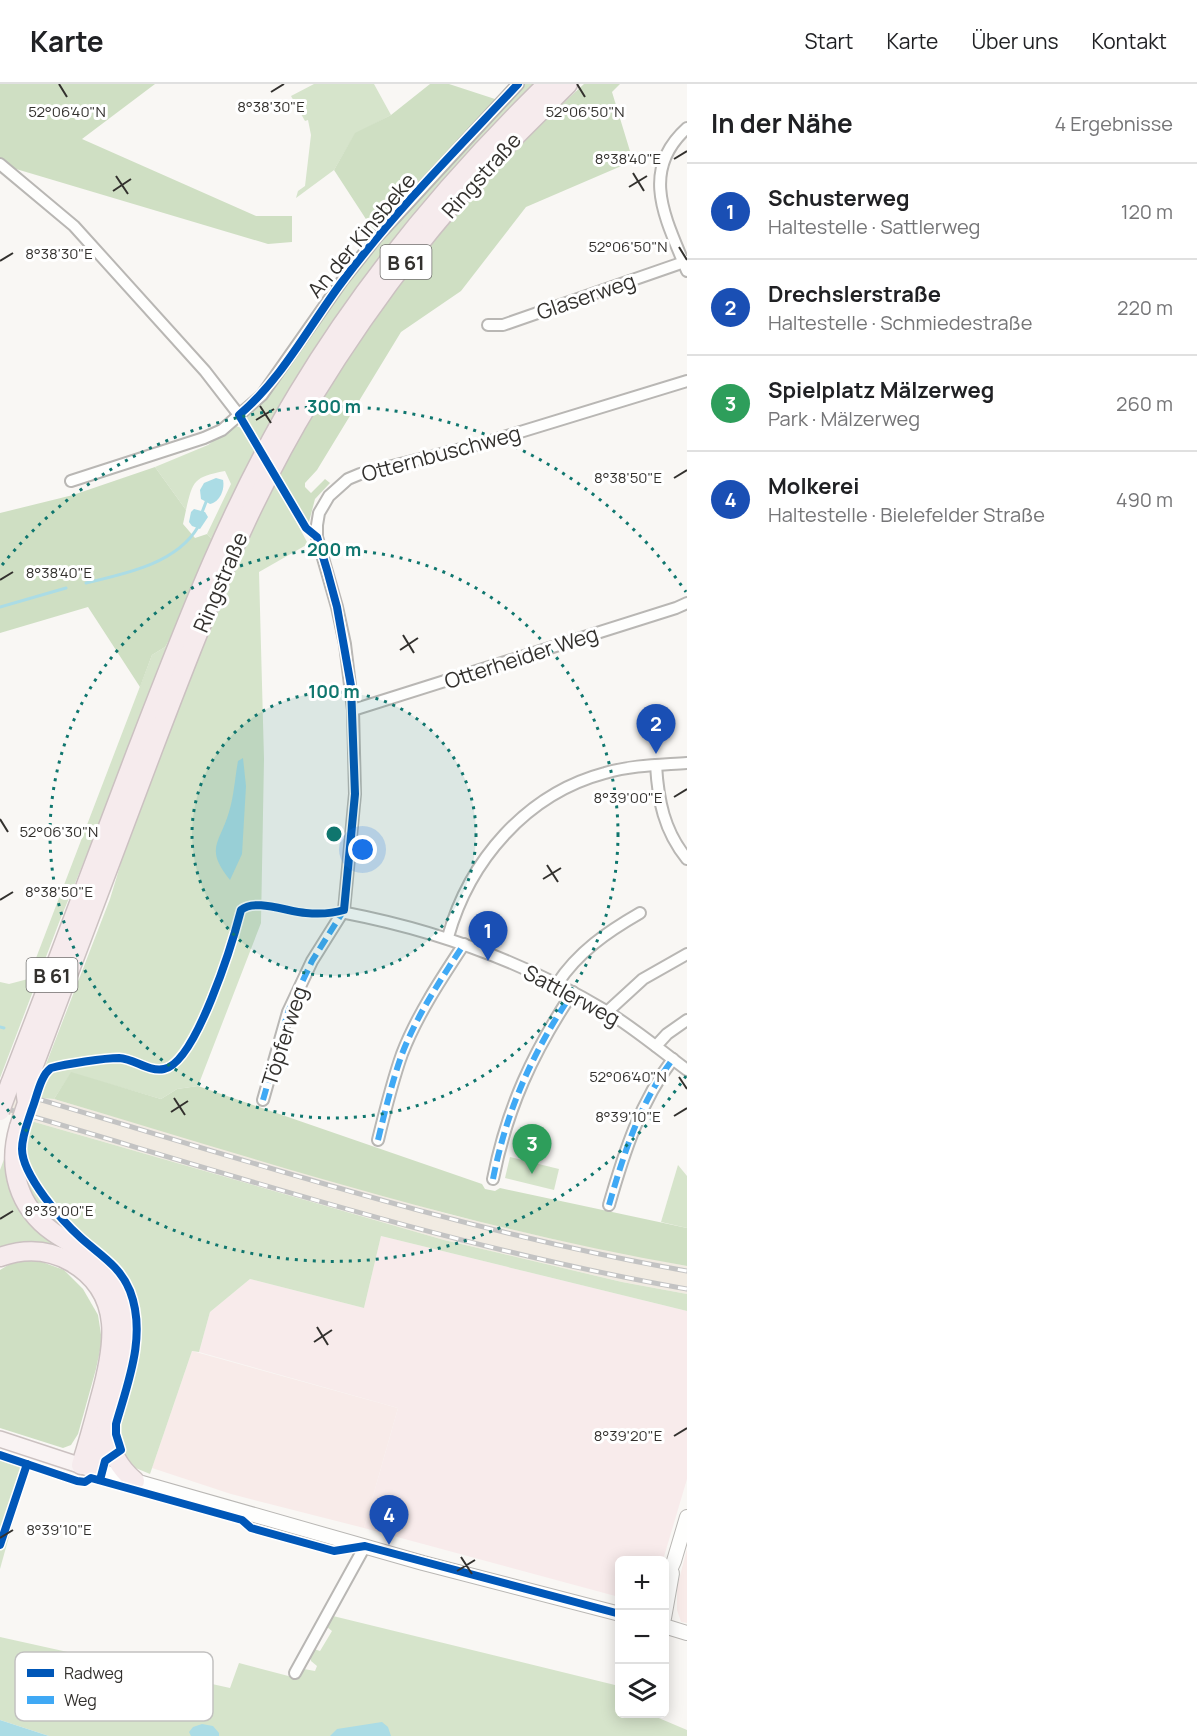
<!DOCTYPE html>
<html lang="de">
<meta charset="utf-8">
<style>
:root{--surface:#fff;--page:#f6f6f6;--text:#202124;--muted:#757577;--line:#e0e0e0;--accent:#787673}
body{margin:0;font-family:Manrope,sans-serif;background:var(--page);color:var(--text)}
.controls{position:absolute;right:18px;bottom:18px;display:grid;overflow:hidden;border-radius:9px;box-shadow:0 3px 15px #0003}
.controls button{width:54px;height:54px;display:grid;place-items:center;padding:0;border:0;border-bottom:2px solid var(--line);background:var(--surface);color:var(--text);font:30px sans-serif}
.you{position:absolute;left:363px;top:766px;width:21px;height:21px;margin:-15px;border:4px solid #fff;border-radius:50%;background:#1a73e8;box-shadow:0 0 0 9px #1a73e833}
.badge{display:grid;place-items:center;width:39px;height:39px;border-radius:50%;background:var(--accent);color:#fff;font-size:20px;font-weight:700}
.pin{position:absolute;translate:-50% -50px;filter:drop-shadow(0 2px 3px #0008)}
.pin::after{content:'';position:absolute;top:32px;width:21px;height:18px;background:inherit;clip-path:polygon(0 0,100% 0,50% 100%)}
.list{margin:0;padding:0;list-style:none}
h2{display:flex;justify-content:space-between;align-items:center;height:78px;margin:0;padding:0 24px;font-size:26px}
h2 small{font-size:20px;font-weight:400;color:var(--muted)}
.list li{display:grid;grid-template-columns:39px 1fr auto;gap:18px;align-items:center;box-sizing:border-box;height:96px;padding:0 24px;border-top:2px solid var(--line)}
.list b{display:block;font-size:22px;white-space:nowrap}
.list p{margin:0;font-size:20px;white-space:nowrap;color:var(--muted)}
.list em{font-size:20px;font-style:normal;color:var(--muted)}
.icon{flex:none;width:33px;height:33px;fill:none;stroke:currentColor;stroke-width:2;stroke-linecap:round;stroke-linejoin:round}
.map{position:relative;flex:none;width:687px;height:1652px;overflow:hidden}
header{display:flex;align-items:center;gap:36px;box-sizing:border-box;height:84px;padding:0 30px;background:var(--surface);border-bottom:2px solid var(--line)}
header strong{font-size:28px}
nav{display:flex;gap:33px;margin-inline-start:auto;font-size:21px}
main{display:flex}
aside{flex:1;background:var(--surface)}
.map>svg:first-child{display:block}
.commercial{fill:#f8ebe9}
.industrial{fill:#f8ebeb}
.built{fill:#f1ebe2}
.green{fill:#d6e4cb}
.forest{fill:#cfdfc3}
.water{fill:#abdce5}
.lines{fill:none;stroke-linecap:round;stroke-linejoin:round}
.stream{stroke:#abdce5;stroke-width:3}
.street-casing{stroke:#b9b7b4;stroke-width:14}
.secondary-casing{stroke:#b9b7b4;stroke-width:16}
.primary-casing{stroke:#cbc1c1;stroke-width:18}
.highway-casing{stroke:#cbc1c1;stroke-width:21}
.street{stroke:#fefefd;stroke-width:10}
.secondary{stroke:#fefefd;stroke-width:14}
.primary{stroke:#f9f3f3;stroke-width:15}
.highway{stroke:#f6ebed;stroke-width:18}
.rail-casing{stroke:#c3c3c3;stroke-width:5}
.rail{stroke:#fff;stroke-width:3;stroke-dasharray:9;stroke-linecap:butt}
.highway-bridge-casing{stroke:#cbc1c1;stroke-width:21;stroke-linecap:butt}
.highway-bridge{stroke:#f6ebed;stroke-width:18}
.quiet{stroke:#3fa9f5;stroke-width:6;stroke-dasharray:12 6;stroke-linecap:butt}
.cycleway-casing{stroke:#fff;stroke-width:11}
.cycleway{stroke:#0057b8;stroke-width:8}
.ticks{fill:none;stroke:#33312e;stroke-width:2}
.ring{fill:none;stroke:#0f766e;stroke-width:3;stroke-dasharray:3 6}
.labels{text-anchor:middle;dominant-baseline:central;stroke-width:6;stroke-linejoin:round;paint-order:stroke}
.shield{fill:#fff;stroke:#706f6d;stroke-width:1.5}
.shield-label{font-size:20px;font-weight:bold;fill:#33312e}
.street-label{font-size:21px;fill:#33312e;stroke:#fff}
.key{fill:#fff;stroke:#c2c1c0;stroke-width:1.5}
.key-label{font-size:16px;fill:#33312e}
.ticks-label{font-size:15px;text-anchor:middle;fill:#33312e;stroke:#fff;stroke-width:6;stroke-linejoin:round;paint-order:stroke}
.centre{fill:#0f766e;stroke:#fff;stroke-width:3}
.ring-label{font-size:18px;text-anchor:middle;font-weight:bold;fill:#0f766e;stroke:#fff;stroke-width:6;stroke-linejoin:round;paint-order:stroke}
</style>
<header>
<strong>Karte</strong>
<nav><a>Start</a><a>Karte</a><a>Über uns</a><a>Kontakt</a></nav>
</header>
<main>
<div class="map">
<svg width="687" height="1652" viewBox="0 0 687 1652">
<rect width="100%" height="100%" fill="#f9f7f4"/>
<g class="commercial">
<path d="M192 1267 398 1324 364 1444 231 1410 152 1384Z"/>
<path d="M687 1465V1539L681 1538 677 1526V1503Z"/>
</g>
<path class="industrial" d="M381 1152 687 1227V1395L663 1476H620L619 1513 364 1444 398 1324 199 1268 210 1228 250 1195 364 1224Z"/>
<path class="built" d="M0 1001 40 1014 54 1015 448 1130 553 1155 687 1182V1210L622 1198 444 1156 31 1037 0 1028Z"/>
<g class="green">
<path d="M314 0H374L391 31 355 50 334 86 296 114 298 107 305 102 311 51 308 36 305 37 291 12Z"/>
<path d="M523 0H537L260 360 246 337 249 329 266 315 340 209 390 148Z"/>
<path d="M234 341 241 344 257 366 213 456 207 450 231 400 225 387C194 393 193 396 186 426L155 383 208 361Z"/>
<path d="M275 397 308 460 259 488 264 675 261 839 198 1002 177 1005 161 1015 71 989 54 1015 40 1014 47 995 43 988 110 815 137 726 193 579Z"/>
<path d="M175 546 108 726 87 770 60 836 0 994V898L9 900 28 895 152 571 165 563Z"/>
<path d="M31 1037 444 1156 622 1198 687 1210V1227L381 1152 364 1224 250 1195 210 1228 199 1268 192 1267 150 1390 126 1380 120 1372 125 1368 118 1347 138 1265 140 1239 137 1218 123 1188 112 1174 79 1149 43 1107 25 1069V1053Z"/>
<path d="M9 1062 14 1102 88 1175 117 1255 86 1182 0 1167V1086Z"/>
<path d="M20 1065C28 1100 53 1134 80 1156 86 1161 93 1164 99 1169 121 1187 134 1213 135 1242 137 1273 123 1306 115 1336L114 1348 118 1363 116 1365C109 1346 114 1330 119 1311 129 1273 140 1237 121 1200 98 1155 35 1149 22 1097 19 1086 18 1077 20 1065Z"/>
<path d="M510 1073 559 1085 554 1106 505 1094Z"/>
<path d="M678 1081 687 1092V1144L661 1138Z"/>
<path d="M0 1374 28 1384 0 1485Z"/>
<path d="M333 1532 619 1602 620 1630H653L654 1632 687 1646V1652H49L0 1636V1553L230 1604 239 1579 296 1594 304 1585 315 1587 317 1582 311 1577 310 1572 314 1565 320 1567 332 1547 327 1543Z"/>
</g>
<g class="forest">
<path d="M0 0H155L82 55 256 132H292V158L268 160 6 82 0 77Z"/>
<path d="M430 0H449L498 16 375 149 334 86 355 49 391 31Z"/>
<path d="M584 0H620L612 8 633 77 526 123 461 207 401 248 317 386 305 399V403L311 409 325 395 330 399 315 415 309 438 305 440 279 390C306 340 336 293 368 246 397 203 426 161 461 122 499 79 541 39 584 0Z"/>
<path d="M155 383 186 426 183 440 195 454 207 450 213 456 192 501 175 546 165 563 152 571 140 603 88 523 0 549V429L73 411Z"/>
<path d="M71 988 161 1015 177 1005 198 1002 482 1100 485 1105 495 1107 500 1104 687 1144V1182C472 1145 263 1077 54 1015Z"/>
<path d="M34 1175 64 1186 83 1205 98 1231 102 1257 96 1285 78 1350 71 1361 63 1364 0 1344V1186L10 1180Z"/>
</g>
<g class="water">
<path d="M216 394 223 396C225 405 220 418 210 420L201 415 200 406 204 399Z"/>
<path d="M194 425 205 428 208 433 200 445 192 442 189 438 191 428Z"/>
<path d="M243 674 246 702 242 770 230 796C204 764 220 759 229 728 234 712 235 693 238 677Z"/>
<path d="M0 1636 49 1652H0Z"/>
<path d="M382 1638 388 1643 391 1652H330L337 1645Z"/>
<path d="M202 1640 213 1642 219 1649V1652H191L189 1648 193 1643Z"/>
</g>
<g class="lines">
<g class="stream">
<path d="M201 431 206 418"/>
<path d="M86 499C124 490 176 480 198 443"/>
<path d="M0 523 66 504"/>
<path d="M0 943 4 944"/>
</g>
<g class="street-casing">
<g id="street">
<path d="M687 44C638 88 667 137 687 187"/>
<path d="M0 80 74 142 205 287 239 331"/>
<path d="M488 241H503L687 177"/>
<path d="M71 397 204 354 222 346 262 311 342 197 377 153 518 0"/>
<path d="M353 626 676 524 687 519"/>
<path d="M656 681C658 716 664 747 687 775"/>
<path d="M344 826 346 829C440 847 524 878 606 927 634 944 660 966 687 986"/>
<path d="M448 853C469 777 526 710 605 689 632 681 659 681 687 679"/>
<path d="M557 900C578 868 607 848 640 829"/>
<path d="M607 928 643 895 687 870"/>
<path d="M656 962 667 950 687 936"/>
<path d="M263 1016 288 928 312 877 344 826 355 710 353 626 345 560 337 523 317 453V441L319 429 329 412 348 395 360 390 481 360 687 297"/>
<path d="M378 1056C385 1027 392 998 402 970 417 931 441 895 464 860"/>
<path d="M493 1095C507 1024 533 968 573 908"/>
<path d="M609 1121C624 1069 640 1018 673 975"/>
<path d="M295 1589 365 1462"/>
</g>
</g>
<g class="secondary-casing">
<g id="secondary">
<path d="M93 1385 423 1479 620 1530"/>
<path d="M664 1499 674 1477 687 1433"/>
<path d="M664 1534 672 1489"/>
<path d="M664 1542 687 1549"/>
</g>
</g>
<g class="primary-casing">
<path id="primary" d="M0 1355 91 1385"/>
</g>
<g class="highway-casing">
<g id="highway">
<path d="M10 1000C53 889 95 778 137 666 184 544 230 422 298 309 367 194 452 93 547 0"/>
<path d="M25 1005C67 893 110 780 152 668 198 547 244 425 312 314 361 234 418 156 482 87 510 57 539 29 568 0"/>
<path d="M19 1043C7 1084 18 1123 53 1148 70 1160 92 1169 106 1185 117 1197 124 1213 127 1230 134 1266 105 1348 93 1385"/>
<path d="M0 1173C25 1164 48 1165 71 1178 125 1209 114 1264 100 1314 94 1337 88 1359 81 1381"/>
<path d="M106 1346C111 1367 118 1383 135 1397"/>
</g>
</g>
<use href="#street" class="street"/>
<use href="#secondary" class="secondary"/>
<use href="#primary" class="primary"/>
<use href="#highway" class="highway"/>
<g class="rail-casing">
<g id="rail">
<path d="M0 1004C228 1070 453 1146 687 1187"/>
<path d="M0 1023C227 1089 453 1164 687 1205"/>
</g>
</g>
<use href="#rail" class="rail"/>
<g class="highway-bridge-casing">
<g id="highway-bridge">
<path d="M0 1027 10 1000"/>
<path d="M19 1043 27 1019 25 1005"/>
</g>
</g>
<use href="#highway-bridge" class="highway-bridge"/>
<g class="quiet">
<path d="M263 1016 288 928 312 877 344 826"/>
<path d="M378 1056C385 1027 392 998 402 970 417 931 441 895 464 860"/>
<path d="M493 1095C507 1024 533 968 573 908"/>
<path d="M609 1121C624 1069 640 1018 673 975"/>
</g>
<g class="cycleway-casing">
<g id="cycleway">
<path d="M0 1371 77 1397 85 1398 91 1394 242 1436 251 1444 334 1467 365 1462 620 1530"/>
<path d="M100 1396 105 1377 121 1366 116 1350V1340C128 1298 147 1251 130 1207 120 1182 100 1171 81 1154 62 1137 22 1091 22 1065 22 1051 28 1038 32 1025 37 1013 40 992 51 984 66 980 104 974 119 974 135 975 148 988 164 985 196 979 233 857 241 826 255 814 288 828 306 829 318 830 331 830 344 826L355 710 351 602 337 523 327 486 317 453 306 444 239 331C282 295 309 242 342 198 395 127 458 64 518 0"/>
<path d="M0 1461 27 1380"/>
</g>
</g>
<use href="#cycleway" class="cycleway"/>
</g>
<path class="ticks" d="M59 0 67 13M577 0 585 13M271 8 284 0M674 75 687 67M633 89 644 107M116 92 128 110M629 103 647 92M113 107 131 95M679 163 687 176M0 177 13 169M260 322 271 339M256 336 274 325M674 394 687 386M0 496 13 488M403 551 414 569M400 566 418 554M674 713 687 705M0 735 8 748M547 781 558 798M543 795 561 784M0 816 13 808M679 993 687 1005M174 1014 185 1031M171 1028 188 1017M674 1032 687 1024M0 1135 13 1127M317 1243 328 1261M314 1258 332 1246M674 1352 687 1344M0 1454 13 1446M461 1473 472 1490M457 1487 475 1476"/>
<circle cx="334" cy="750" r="142" fill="#0f766e" fill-opacity=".12"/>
<g class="ring">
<circle cx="334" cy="750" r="142"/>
<circle cx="334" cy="750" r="284"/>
<path d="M686 992A427 427 0 0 1 2 1019M2 481A427 427 0 0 1 686 508"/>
</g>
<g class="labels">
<g class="shield">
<rect x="380.5" y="161" width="51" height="34" rx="4.5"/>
<rect x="26.5" y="874" width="51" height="34" rx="4.5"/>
</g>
<g class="shield-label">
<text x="406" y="178">B 61</text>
<text x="52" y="891">B 61</text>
</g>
<g class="street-label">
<text transform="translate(481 91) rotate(-48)">Ringstraße</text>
<text transform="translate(361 151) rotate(-50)">An der Kinsbeke</text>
<text transform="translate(586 212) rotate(-19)">Glaserweg</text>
<text transform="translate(441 369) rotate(-15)">Otternbuschweg</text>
<text transform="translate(220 498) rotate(-67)">Ringstraße</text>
<text transform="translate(521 573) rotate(-18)">Otterheider Weg</text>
<text transform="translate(572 911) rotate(28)">Sattlerweg</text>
<text transform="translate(284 952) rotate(-72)">Töpferweg</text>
</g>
</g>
<rect x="15" y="1568" width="198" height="69" rx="9" class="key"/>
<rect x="27" y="1585" width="27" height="8" fill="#0057b8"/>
<rect x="27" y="1612" width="27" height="8" fill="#3fa9f5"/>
<g class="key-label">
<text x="64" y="1595">Radweg</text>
<text x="64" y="1622">Weg</text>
</g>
<g class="ticks-label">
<text x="271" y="28">8°38'30"E</text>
<text x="585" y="33">52°06'50"N</text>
<text x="67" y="33">52°06'40"N</text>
<text x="628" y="80">8°38'40"E</text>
<text x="628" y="168">52°06'50"N</text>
<text x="59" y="175">8°38'30"E</text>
<text x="628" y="399">8°38'50"E</text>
<text x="59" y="494">8°38'40"E</text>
<text x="628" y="719">8°39'00"E</text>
<text x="59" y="753">52°06'30"N</text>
<text x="59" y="813">8°38'50"E</text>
<text x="628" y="998">52°06'40"N</text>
<text x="628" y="1038">8°39'10"E</text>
<text x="59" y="1132">8°39'00"E</text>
<text x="628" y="1357">8°39'20"E</text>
<text x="59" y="1451">8°39'10"E</text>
</g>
<circle cx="334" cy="750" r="9" class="centre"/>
<g class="ring-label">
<text x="334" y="329">300 m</text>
<text x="334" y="472">200 m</text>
<text x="334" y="614">100 m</text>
</g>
</svg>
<div class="controls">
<button>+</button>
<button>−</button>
<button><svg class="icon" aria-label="layers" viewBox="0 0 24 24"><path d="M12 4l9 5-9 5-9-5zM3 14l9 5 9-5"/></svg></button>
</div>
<div class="you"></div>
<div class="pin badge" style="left:488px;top:877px;background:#1a4fb4">1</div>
<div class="pin badge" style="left:656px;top:670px;background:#1a4fb4">2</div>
<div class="pin badge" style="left:532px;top:1090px;background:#2e9e5b">3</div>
<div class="pin badge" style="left:389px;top:1461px;background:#1a4fb4">4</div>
</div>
<aside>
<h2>In der Nähe<small>4 Ergebnisse</small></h2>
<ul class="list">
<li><span class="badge" style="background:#1a4fb4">1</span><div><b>Schusterweg</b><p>Haltestelle · Sattlerweg</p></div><em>120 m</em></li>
<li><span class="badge" style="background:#1a4fb4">2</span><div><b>Drechslerstraße</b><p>Haltestelle · Schmiedestraße</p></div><em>220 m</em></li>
<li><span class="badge" style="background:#2e9e5b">3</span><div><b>Spielplatz Mälzerweg</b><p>Park · Mälzerweg</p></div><em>260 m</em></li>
<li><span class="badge" style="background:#1a4fb4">4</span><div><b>Molkerei</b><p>Haltestelle · Bielefelder Straße</p></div><em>490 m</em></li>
</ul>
</aside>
</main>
